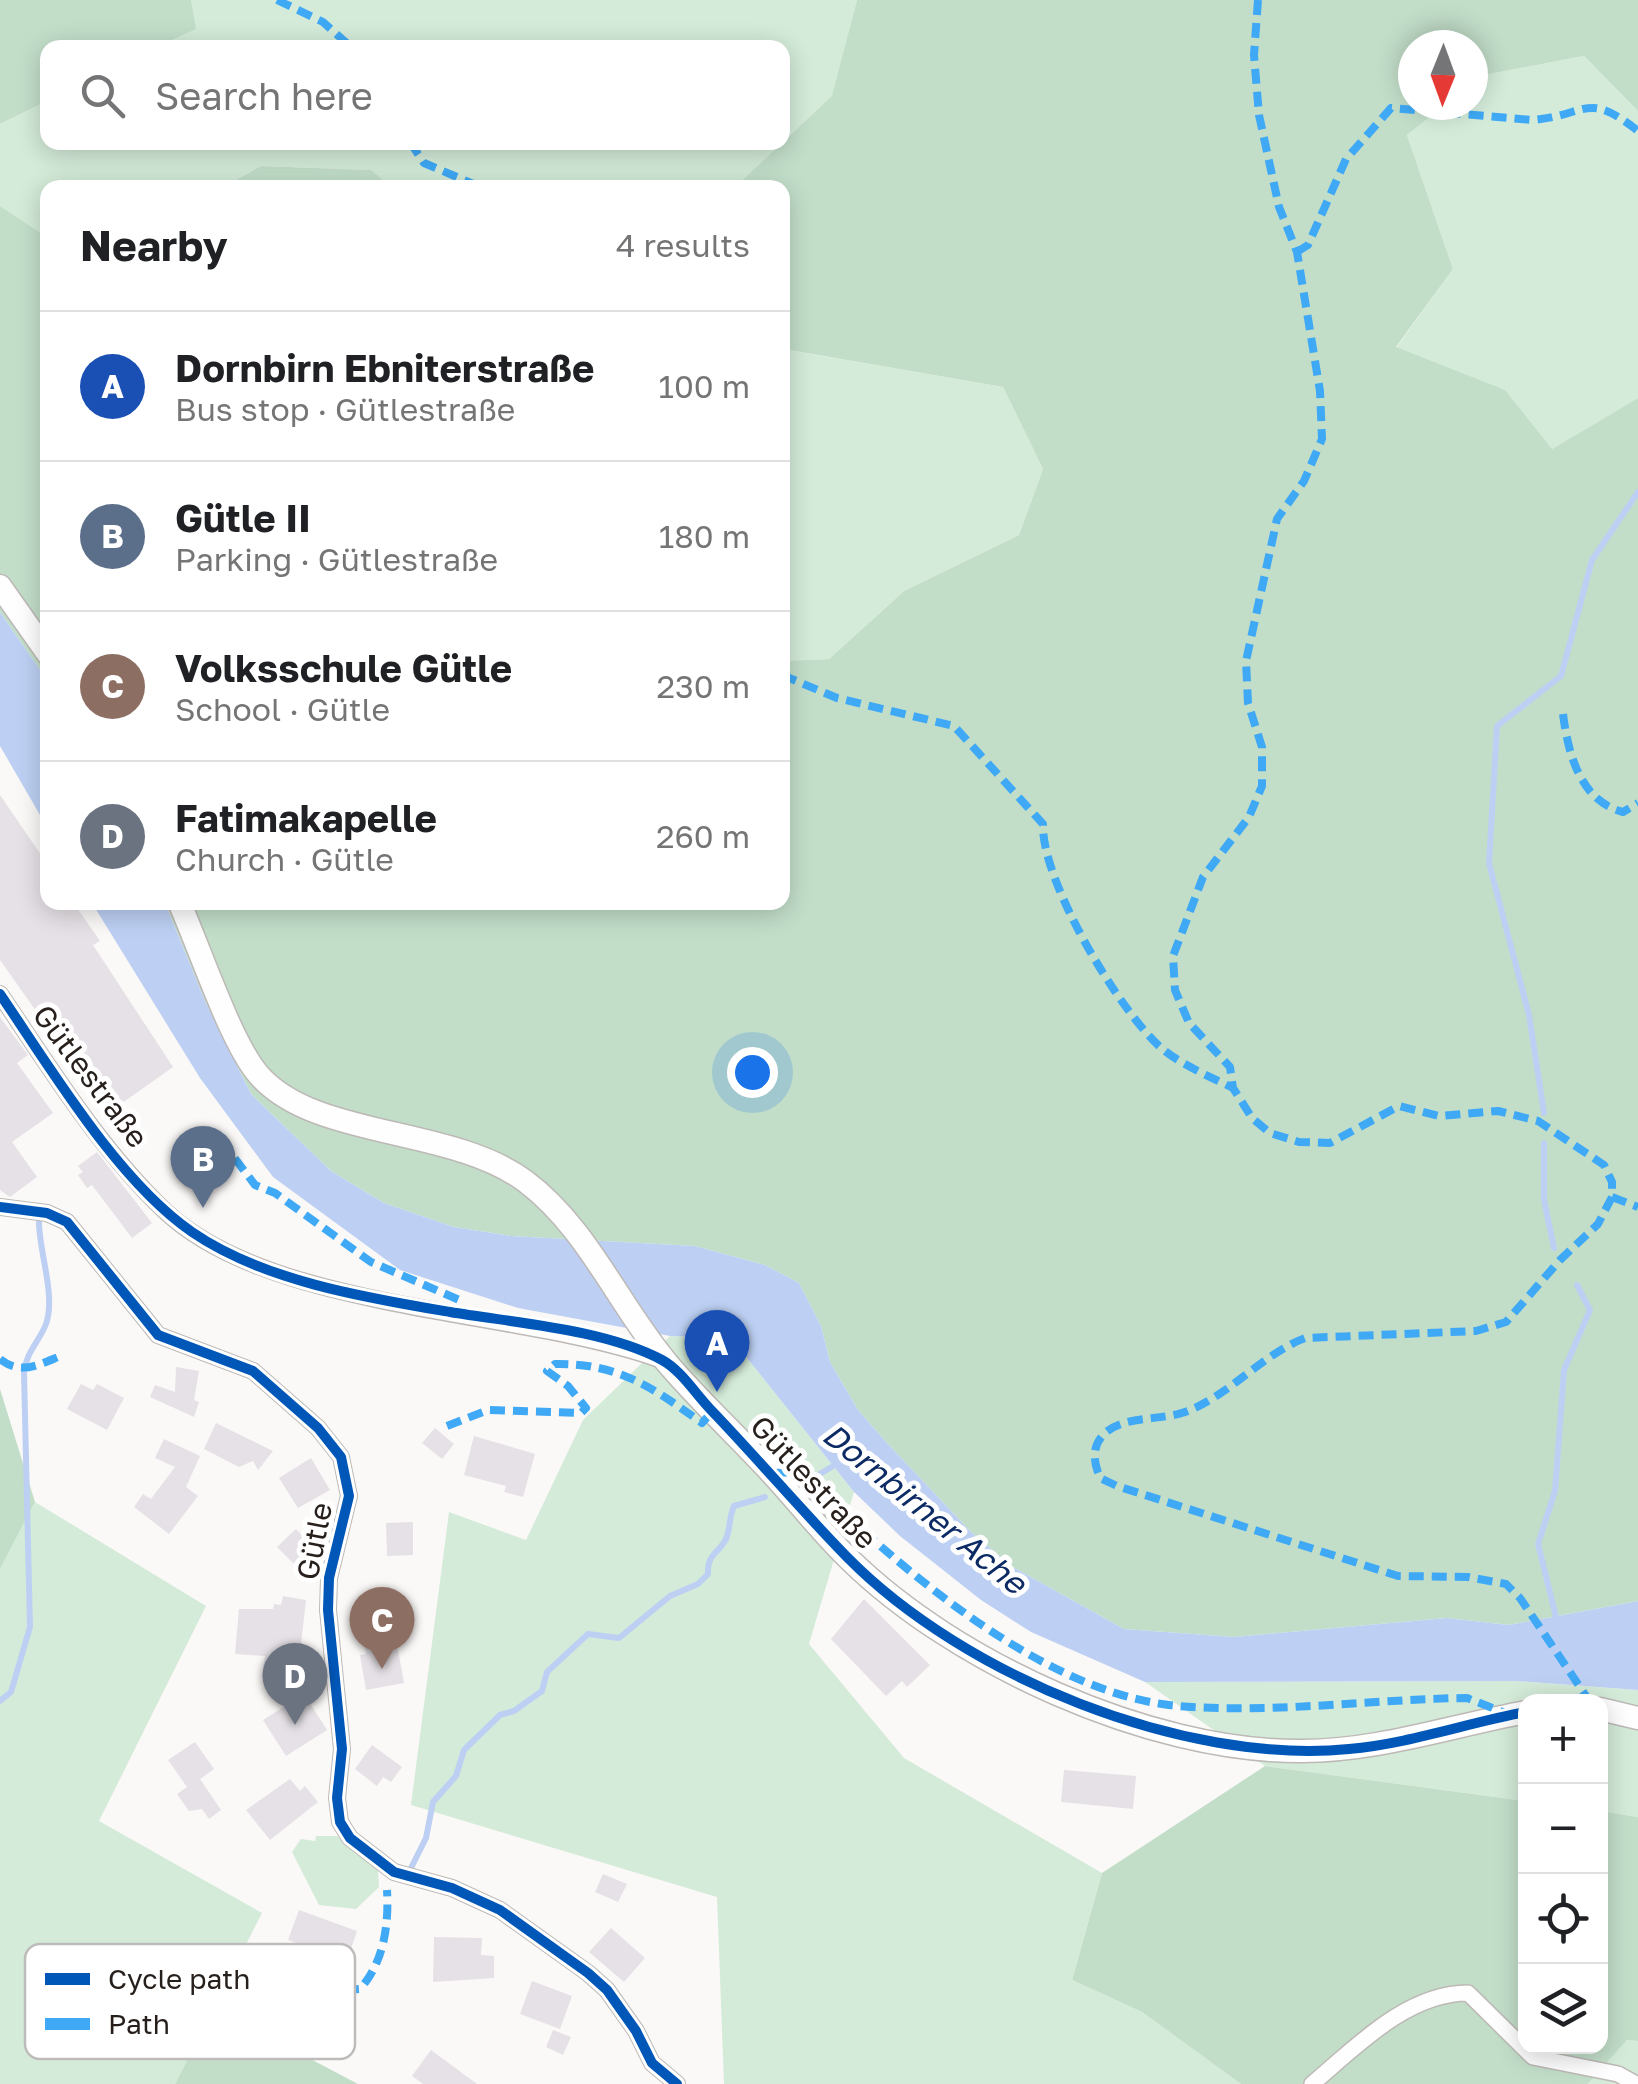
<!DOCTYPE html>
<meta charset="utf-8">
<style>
:root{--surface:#fff;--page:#f6f6f6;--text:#202124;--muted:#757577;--line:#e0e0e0;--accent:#0b8043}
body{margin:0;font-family:"Golos Text",sans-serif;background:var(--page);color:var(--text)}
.controls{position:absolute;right:30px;bottom:30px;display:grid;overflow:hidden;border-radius:20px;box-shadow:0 5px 25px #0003}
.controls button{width:90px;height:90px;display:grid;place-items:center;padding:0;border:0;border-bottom:2px solid var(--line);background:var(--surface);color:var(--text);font:50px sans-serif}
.compass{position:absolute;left:1398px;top:30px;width:90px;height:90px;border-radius:50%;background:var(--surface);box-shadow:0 5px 25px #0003;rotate:181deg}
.you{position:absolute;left:752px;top:1072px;width:35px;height:35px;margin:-25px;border:8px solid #fff;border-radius:50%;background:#1a73e8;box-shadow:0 0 0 15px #1a73e833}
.badge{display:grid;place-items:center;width:65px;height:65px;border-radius:50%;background:var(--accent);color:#fff;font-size:32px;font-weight:700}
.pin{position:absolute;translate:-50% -82px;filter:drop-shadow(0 2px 5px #0008)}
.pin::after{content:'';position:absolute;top:52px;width:35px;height:30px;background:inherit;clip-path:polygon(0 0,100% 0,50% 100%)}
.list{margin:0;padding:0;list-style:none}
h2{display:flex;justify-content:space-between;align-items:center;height:130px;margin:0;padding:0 40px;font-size:42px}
h2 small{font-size:32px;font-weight:400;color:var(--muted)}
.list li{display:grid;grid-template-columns:65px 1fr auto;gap:30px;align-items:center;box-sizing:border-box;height:150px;padding:0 40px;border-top:2px solid var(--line)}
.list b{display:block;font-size:38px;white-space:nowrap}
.list p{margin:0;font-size:32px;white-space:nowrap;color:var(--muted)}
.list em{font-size:32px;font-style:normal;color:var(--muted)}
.icon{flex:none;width:55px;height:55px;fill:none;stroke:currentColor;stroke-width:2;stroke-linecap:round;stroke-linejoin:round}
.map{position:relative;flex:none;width:1638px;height:2084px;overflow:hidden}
.search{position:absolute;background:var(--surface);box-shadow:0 5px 25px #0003;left:40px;top:40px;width:750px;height:110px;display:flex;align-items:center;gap:25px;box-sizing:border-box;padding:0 35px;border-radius:20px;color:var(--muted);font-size:38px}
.panel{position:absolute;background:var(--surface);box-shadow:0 5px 25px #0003;left:40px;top:180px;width:750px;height:730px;border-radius:20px}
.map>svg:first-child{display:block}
.green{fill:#d4ebd9}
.forest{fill:#c2dec9}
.water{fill:#bdd0f3}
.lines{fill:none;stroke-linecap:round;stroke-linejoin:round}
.stream{stroke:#bdd0f3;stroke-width:6}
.building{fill:#e5e1e6}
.street-casing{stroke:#bdb9b6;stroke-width:18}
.secondary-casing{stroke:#bdb9b6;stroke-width:25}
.street{stroke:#fefefe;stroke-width:15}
.secondary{stroke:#fefefe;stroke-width:22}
.quiet{stroke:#3fa9f5;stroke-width:8;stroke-dasharray:15 8;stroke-linecap:butt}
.cycleway-casing{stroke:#fff;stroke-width:16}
.cycleway{stroke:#0057b8;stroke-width:10}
.labels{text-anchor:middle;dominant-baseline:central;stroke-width:10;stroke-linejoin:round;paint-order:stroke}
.street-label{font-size:30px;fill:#261f1b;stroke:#fff}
.water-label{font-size:32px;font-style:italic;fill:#0c2a63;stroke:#fff}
.key{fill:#fff;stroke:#bebcbb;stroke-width:2.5}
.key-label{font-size:28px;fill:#261f1b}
</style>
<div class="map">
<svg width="1638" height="2084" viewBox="0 0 1638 2084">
<rect width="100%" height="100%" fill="#fbf9f7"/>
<g class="green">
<path d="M191 0H857L833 96 735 187 391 188 370 170 261 166 223 187 48 188 47 237 0 206V124L47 101 48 142H782V48L157 47 195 29Z"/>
<path d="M1584 56 1638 111V398L1552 449 1504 390 1396 348 1453 269 1407 135 1445 105H1473V83L1484 75Z"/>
<path d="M782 349 1003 387 1043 469 1019 535 904 591 829 659 783 661Z"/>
<path d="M670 1336 731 1338 854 1492 809 1644 904 1758 1102 1873 1072 1980 1142 2012 1241 2084H724L717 1897 411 1805 449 1512 526 1540 583 1420Z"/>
<path d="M35 1502 206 1606 99 1821 262 1913 175 2084H0V1569Z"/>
<path d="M1516 1681 1638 1690V1817L1601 1811 1600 1702H1526L1525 1801 1265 1766 1145 1682Z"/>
<path d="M316 1836H338L378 1868 379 1887 356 1909 319 1905 292 1852 301 1839 315 1841Z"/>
<path d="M1627 2040 1638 2041V2084H1588Z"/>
</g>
<g class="forest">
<path d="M0 0H191L196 29 157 47 48 48 47 101 0 124Z"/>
<path d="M857 0H1638V111L1584 56 1484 75 1473 83V45H1413V105H1445L1407 135 1453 269 1396 347 1505 390 1552 449 1638 398V1601L1509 1625 1447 1618 1234 1637 1124 1629 1011 1566 970 1531 887 1443 858 1410 830 1362 821 1326 799 1283 765 1265 695 1246 511 1236 454 1227 384 1203 331 1171 251 1094 205 1001 165 903 782 902 783 661 829 659 904 591 1019 535 1043 469 1003 387 783 349 782 188 735 187 832 96Z"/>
<path d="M261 166 371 170 391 187H223Z"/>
<path d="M0 206 47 237V680L0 612Z"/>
<path d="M0 1389 35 1502 0 1569Z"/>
<path d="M1265 1766 1525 1801 1526 2046H1600L1601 1811 1638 1817V2041L1627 2040 1588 2084H1241L1142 2012 1072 1980 1102 1873Z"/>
<path d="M214 2008 358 2084H175Z"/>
</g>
<g class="water">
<path d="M0 612 47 680V827L0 746Z"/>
<path d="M92 903H165L205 1001 251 1094 331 1171 384 1203 454 1227 511 1236 695 1246 765 1265 799 1283 821 1326 830 1362 858 1410 887 1443 970 1531 1011 1566 1124 1629 1234 1637 1447 1618 1509 1625 1638 1601V1690L1516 1681 1145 1682 1031 1632 981 1600 900 1536 854 1492 731 1338 670 1336 518 1308 400 1270 273 1177 200 1078Z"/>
</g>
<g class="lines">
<g class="stream">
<path d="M1544 1113 1529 1015 1489 863 1497 726 1561 676 1592 560 1638 492"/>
<path d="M1544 1143V1200L1554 1248"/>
<path d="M800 1486 838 1463"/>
<path d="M1558 1625 1538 1544 1555 1491 1564 1370 1590 1310 1577 1285"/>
<path d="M0 1701 11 1692 30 1627 24 1373C26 1352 39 1342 46 1324 56 1295 39 1252 39 1222"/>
<path d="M411 1868 426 1838 433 1802 456 1776 464 1750 500 1715 514 1711 542 1691 547 1672 588 1634 619 1638 670 1596 698 1584 708 1574C707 1554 718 1554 726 1539 730 1530 729 1517 734 1506L765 1497"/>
</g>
</g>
<g class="building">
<path d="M0 795 48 865V902H73L100 941 93 945 173 1067 108 1113 0 960Z"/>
<path d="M0 1017 28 1055 17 1063 53 1113 12 1142 37 1177 10 1197 0 1190Z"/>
<path d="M97 1152 152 1223 132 1238 92 1185 87 1188 78 1175 83 1172 78 1166Z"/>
<path d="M176 1367 199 1371 194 1400 199 1402 194 1417 150 1397 155 1385 175 1392Z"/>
<path d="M81 1384 93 1390 97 1384 124 1398 107 1430 67 1409Z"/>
<path d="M216 1423 273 1451 258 1470 253 1461 239 1467 204 1449Z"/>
<path d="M435 1428 454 1444 442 1459 422 1443Z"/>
<path d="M474 1436 535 1454 523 1497 504 1492 506 1486 464 1475Z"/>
<path d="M164 1439 200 1456 186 1487 198 1496 169 1534 134 1507 143 1494 151 1499 175 1467 155 1458Z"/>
<path d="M311 1458 330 1490 298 1508 279 1478Z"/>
<path d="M413 1522V1555L387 1556 386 1523Z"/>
<path d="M296 1529 314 1548 296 1566 277 1547Z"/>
<path d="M283 1596 306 1600 301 1645 293 1644 289 1671 263 1667 265 1656 235 1654 239 1609H273L274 1604 281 1605Z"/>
<path d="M864 1599 930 1665 907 1687 902 1681 886 1696 831 1639Z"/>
<path d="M393 1622 404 1683 366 1690 360 1655 366 1654 361 1627Z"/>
<path d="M304 1694 327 1730 286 1756 263 1720Z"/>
<path d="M195 1742 214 1769 200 1779 221 1810 209 1819 202 1809 189 1811 177 1794 187 1787 168 1760Z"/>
<path d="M372 1745 402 1767 391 1782 383 1777 377 1786 355 1769Z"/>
<path d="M1064 1770 1136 1776 1133 1809 1061 1802Z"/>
<path d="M290 1779 300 1791 305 1786 318 1802 270 1840 246 1810Z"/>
<path d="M603 1874 627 1884 618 1902 595 1892Z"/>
<path d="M299 1910 357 1931 347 1961 288 1940Z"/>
<path d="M611 1928 645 1958 624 1982 589 1952Z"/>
<path d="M434 1937 482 1938 481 1955 494 1956V1978L433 1982Z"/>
<path d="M532 1981 572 1996 560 2029 520 2014Z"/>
<path d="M553 2030 571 2037 563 2055 546 2047Z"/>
<path d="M431 2050 477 2084H423L412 2076Z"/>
</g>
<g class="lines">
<g class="street-casing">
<g id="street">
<path d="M0 994C50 1068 100 1149 165 1211 271 1312 522 1309 661 1360"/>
<path d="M0 1207 47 1213 67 1222 158 1335 253 1371 318 1428 341 1457 349 1496 329 1578 328 1610 342 1749 337 1798 340 1822 350 1838 394 1872 452 1888 500 1910 588 1973 607 1990 636 2031 652 2063 677 2084"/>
<path d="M1312 2084C1356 2047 1407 1993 1468 1993L1533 2057 1618 2074 1636 2084"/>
</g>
</g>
<g class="secondary-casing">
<g id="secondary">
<path d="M0 586 48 654"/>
<path d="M179 902C199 946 230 1041 258 1074 313 1139 451 1126 525 1181 588 1228 618 1305 668 1364 697 1398 731 1430 762 1463 792 1494 818 1529 849 1559 955 1663 1148 1751 1298 1751 1375 1752 1450 1726 1526 1712"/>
<path d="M1600 1709 1638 1718"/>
</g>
</g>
<use href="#street" class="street"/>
<use href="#secondary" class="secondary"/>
<g class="quiet">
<path d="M277 0 323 22 352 48"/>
<path d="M1258 0 1254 55 1259 115 1279 207 1297 252 1320 391 1322 439 1304 481 1277 519 1246 661 1248 703 1262 747V786L1249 817 1203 877 1173 956 1175 990 1189 1023 1230 1067 1233 1088 1252 1118 1270 1133 1299 1142 1330 1143 1399 1106 1439 1116 1498 1111 1538 1121 1604 1165 1612 1182V1197L1598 1224 1560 1260 1506 1322 1476 1331 1305 1338C1261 1355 1229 1396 1185 1412 1160 1421 1122 1415 1103 1435 1091 1448 1094 1463 1100 1478L1117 1486 1398 1576 1468 1577 1506 1584 1520 1598 1590 1702"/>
<path d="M410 142 424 163 483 188"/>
<path d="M1297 252 1308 245 1346 159 1391 108 1533 120C1589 115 1586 90 1638 131"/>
<path d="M782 675 837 698 954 726 1043 824C1041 880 1117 1007 1159 1046 1179 1064 1209 1076 1233 1088"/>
<path d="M1563 714C1568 753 1580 801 1623 812L1638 803"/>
<path d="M221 1140 255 1185 275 1193 371 1262 464 1302"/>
<path d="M1612 1197 1638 1207"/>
<path d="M0 1359C21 1376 40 1364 63 1355"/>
<path d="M447 1426 488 1410 581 1413 586 1408 568 1386 547 1371 555 1364C619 1363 653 1388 702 1423L712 1412"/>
<path d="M772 1473 799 1472C815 1494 839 1510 860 1528 942 1602 1064 1697 1179 1706 1275 1714 1372 1699 1467 1698L1505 1713"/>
<path d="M321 1992 360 1989C384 1962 389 1925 387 1890"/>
</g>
<g class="cycleway-casing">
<g id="cycleway">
<path d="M0 994C51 1069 118 1181 192 1232 263 1281 367 1298 450 1312 515 1323 604 1329 662 1360 681 1370 697 1396 712 1411 758 1459 801 1510 847 1557 964 1676 1183 1765 1349 1749 1408 1744 1467 1723 1526 1712"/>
<path d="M0 1207 47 1213 67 1222 158 1335 253 1371 318 1428 341 1457 349 1496 329 1578 328 1610 342 1749 337 1798 340 1822 350 1838 394 1872 452 1888 500 1910 588 1973 607 1990 636 2031 652 2063 677 2084"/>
</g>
</g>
<use href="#cycleway" class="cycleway"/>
</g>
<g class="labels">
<g class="street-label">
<text transform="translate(91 1076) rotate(53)">Gütlestraße</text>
<text transform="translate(814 1482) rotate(47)">Gütlestraße</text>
<text transform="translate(314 1541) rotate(-79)">Gütle</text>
</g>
<g class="water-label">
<text transform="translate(925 1508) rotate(39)">Dornbirner Ache</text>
</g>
</g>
<rect x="25" y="1944" width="330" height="115" rx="15" class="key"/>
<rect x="45" y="1973" width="45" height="12" fill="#0057b8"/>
<rect x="45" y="2018" width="45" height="12" fill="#3fa9f5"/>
<g class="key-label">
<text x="108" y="1989">Cycle path</text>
<text x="108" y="2034">Path</text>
</g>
</svg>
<div class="controls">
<button>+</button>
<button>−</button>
<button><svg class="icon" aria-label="locate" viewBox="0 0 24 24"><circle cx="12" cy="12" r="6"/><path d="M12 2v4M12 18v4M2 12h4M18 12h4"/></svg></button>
<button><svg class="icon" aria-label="layers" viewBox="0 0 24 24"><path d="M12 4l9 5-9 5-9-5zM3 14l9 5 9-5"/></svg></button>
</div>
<svg class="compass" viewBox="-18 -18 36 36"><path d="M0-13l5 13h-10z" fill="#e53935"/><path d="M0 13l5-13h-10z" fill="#757577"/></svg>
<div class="you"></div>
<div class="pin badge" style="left:717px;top:1392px;background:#1a4fb4">A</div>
<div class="pin badge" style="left:203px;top:1208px;background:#5c6f8a">B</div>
<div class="pin badge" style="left:382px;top:1669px;background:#8d6e63">C</div>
<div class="pin badge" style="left:295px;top:1725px;background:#6b7280">D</div>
<div class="search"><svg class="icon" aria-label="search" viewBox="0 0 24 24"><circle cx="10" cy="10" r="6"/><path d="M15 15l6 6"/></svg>Search here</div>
<section class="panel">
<h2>Nearby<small>4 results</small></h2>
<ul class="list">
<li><span class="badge" style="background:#1a4fb4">A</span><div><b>Dornbirn Ebniterstraße</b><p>Bus stop · Gütlestraße</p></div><em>100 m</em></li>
<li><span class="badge" style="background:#5c6f8a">B</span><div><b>Gütle II</b><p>Parking · Gütlestraße</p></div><em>180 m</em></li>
<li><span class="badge" style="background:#8d6e63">C</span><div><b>Volksschule Gütle</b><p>School · Gütle</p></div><em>230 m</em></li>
<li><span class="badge" style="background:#6b7280">D</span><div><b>Fatimakapelle</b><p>Church · Gütle</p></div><em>260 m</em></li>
</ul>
</section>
</div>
